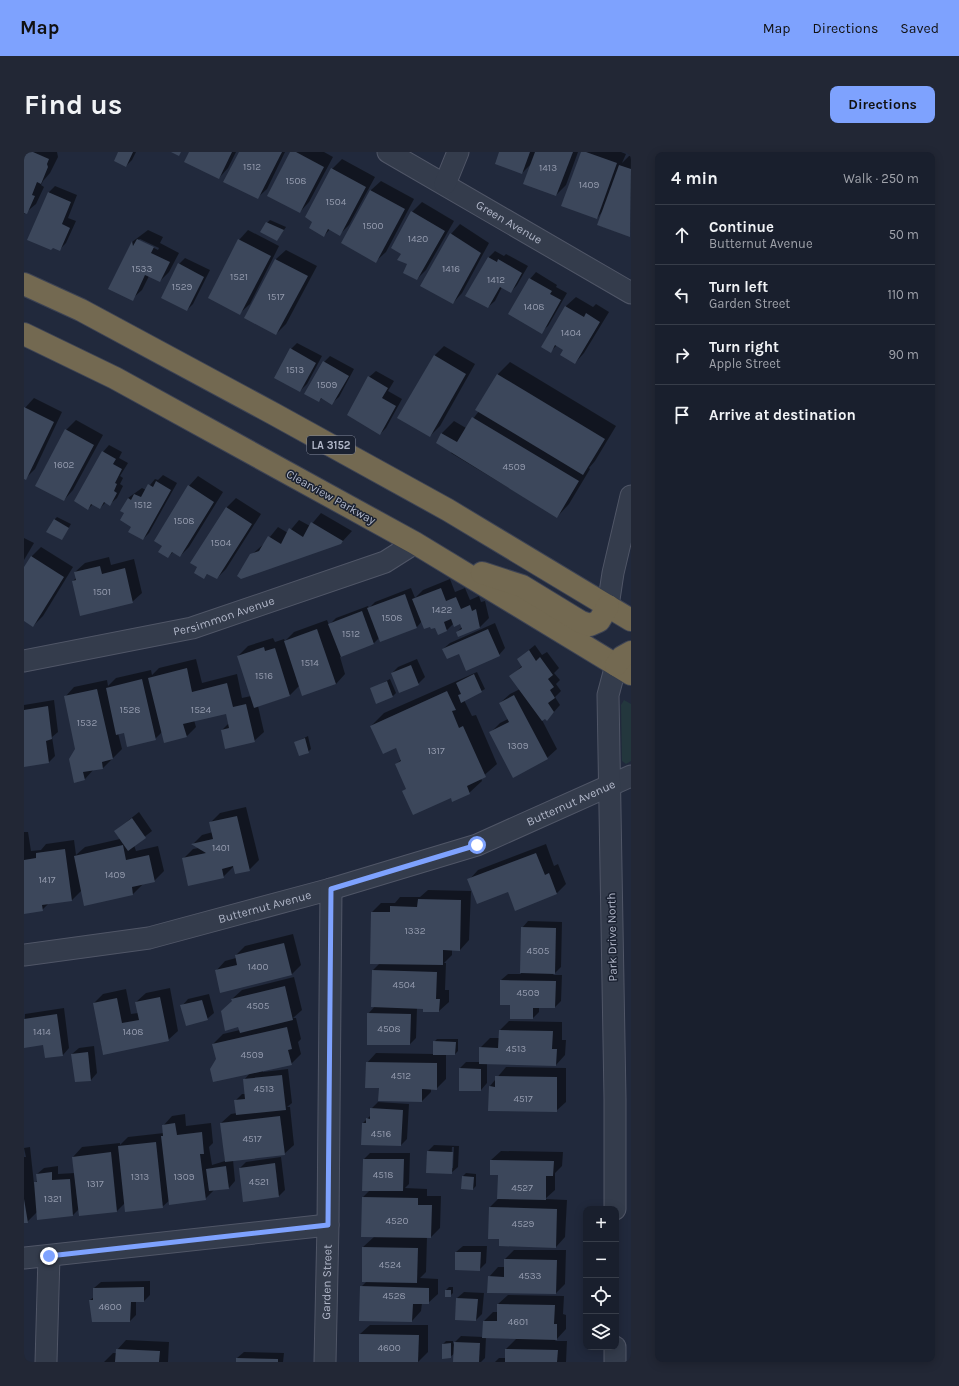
<!DOCTYPE html>
<meta charset="utf-8">
<style>
:root{--surface:#191f2d;--page:#222735;--text:#f1f3f6;--muted:#9fa2aa;--line:#373d49;--accent:#7ea2fe}
body{margin:0;font-family:Karla,sans-serif;background:var(--page);color:var(--text)}
.controls{position:absolute;right:12px;bottom:12px;display:grid;overflow:hidden;border-radius:8px;box-shadow:0 2px 10px #0003}
.controls button{width:36px;height:36px;display:grid;place-items:center;padding:0;border:0;border-bottom:1px solid var(--line);background:var(--surface);color:var(--text);font:20px sans-serif}
.stop{position:absolute;width:12px;height:12px;margin:-9px;border:3px solid #7ea2fe;border-radius:50%;background:#fff}
.stop.end{background:#7ea2fe;border-color:#fff;box-shadow:0 1px 4px #0008}
.list{margin:0;padding:0;list-style:none}
h2{display:flex;justify-content:space-between;align-items:center;height:52px;margin:0;padding:0 16px;font-size:17px}
h2 small{font-size:13px;font-weight:400;color:var(--muted)}
.list li{display:grid;grid-template-columns:26px 1fr auto;gap:12px;align-items:center;box-sizing:border-box;height:60px;padding:0 16px;border-top:1px solid var(--line)}
.list b{display:block;font-size:15px;white-space:nowrap}
.list p{margin:0;font-size:13px;white-space:nowrap;color:var(--muted)}
.list em{font-size:13px;font-style:normal;color:var(--muted)}
.icon{flex:none;width:22px;height:22px;fill:none;stroke:currentColor;stroke-width:2;stroke-linecap:round;stroke-linejoin:round}
.map{position:relative;flex:none;width:607px;height:1210px;overflow:hidden;border-radius:8px}
header{display:flex;align-items:center;gap:24px;box-sizing:border-box;height:56px;padding:0 20px;background:var(--accent);color:#111}
header strong{font-size:19px}
nav{display:flex;gap:22px;margin-inline-start:auto;font-size:14px}
.intro{display:flex;align-items:center;justify-content:space-between;box-sizing:border-box;height:96px;padding:0 24px}
h1{margin:0;font-size:28px}
.button{padding:10px 18px;border-radius:8px;background:var(--accent);color:#111;font-size:14px;font-weight:700}
main{display:flex;gap:24px;padding:0 24px}
aside{flex:1;background:var(--surface);border-radius:8px;box-shadow:0 2px 10px #0003}
.map>svg:first-child{display:block}
.green{fill:#23373d}
.shadow{fill:#0007;fill-rule:evenodd}
.building{fill:#3c475b}
.lines{fill:none;stroke-linecap:round;stroke-linejoin:round}
.minor-casing{stroke:#505667;stroke-width:23}
.highway-casing{stroke:#3d4354;stroke-width:24}
.minor{stroke:#343c4c;stroke-width:21}
.highway{stroke:#736951;stroke-width:22}
.route{stroke:#7ea2fe;stroke-width:5}
.labels{text-anchor:middle;dominant-baseline:central;stroke-width:3;stroke-linejoin:round;paint-order:stroke}
.number-label{font-size:10px;fill:#939aad}
.shield{fill:#1a2131;stroke:#83899b;stroke-width:1}
.shield-label{font-size:11px;font-weight:bold;fill:#b0b6c8}
.street-label{font-size:12px;fill:#b0b6c8;stroke:#1a2131}
</style>
<header>
<strong>Map</strong>
<nav><a>Map</a><a>Directions</a><a>Saved</a></nav>
</header>
<div class="intro"><h1>Find us</h1><a class="button">Directions</a></div>
<main>
<div class="map">
<svg width="607" height="1210" viewBox="0 0 607 1210">
<rect width="100%" height="100%" fill="#21293c"/>
<path class="green" d="M600 548 607 552V609L602 612 598 609 597 553Z"/>
<g class="shadow">
<path d="M0 0H33L34 5 26 21 19 29 17 33 20 35 12 52 0 62Z"/>
<path d="M95 0H112L108 8 102 14Z"/>
<path d="M167 0H212L204 16 195 26Z"/>
<path d="M216 0H261L243 37 233 46Z"/>
<path d="M267 0H300L309 5 285 50 276 60Z"/>
<path d="M477 0H554L542 33 532 43 509 10 498 21Z"/>
<path d="M558 0H597L602 2 598 11 605 4H607L606 84 574 73 579 59 573 66Z"/>
<path d="M318 7 351 25 325 73 316 82 306 77 300 84 290 69 282 65 308 17Z"/>
<path d="M357 29 390 47 362 100 352 109 319 91 347 38Z"/>
<path d="M31 34 53 43 44 66 52 69 42 91 36 97 5 88 25 40Z"/>
<path d="M398 50 430 69 402 118 393 127 378 101 388 60Z"/>
<path d="M246 68 262 75 253 88 243 71Z"/>
<path d="M436 72 465 91 438 141 429 151 427 82Z"/>
<path d="M124 78 139 85 136 91 155 101 145 120 136 129 125 124 118 138 108 147 86 136 108 90ZM116 87 135 96 134 98 114 88Z"/>
<path d="M224 78 255 94 226 152 216 161 215 88Z"/>
<path d="M262 98 293 114 262 172 252 182 221 165 252 107Z"/>
<path d="M471 99 480 104 482 102 504 114 493 133 487 140 478 135 471 149 464 155 465 105Z"/>
<path d="M161 106 186 118 169 152 163 158 155 112Z"/>
<path d="M512 120 533 133 532 135 543 141 524 174 517 180 506 127Z"/>
<path d="M552 145 569 155 572 152 585 160 560 201 551 211 541 197 533 193 527 199 518 194 542 154Z"/>
<path d="M273 191 298 204 283 232 276 239 267 197Z"/>
<path d="M420 194 451 212 416 274 406 284 410 204Z"/>
<path d="M306 204 330 217 315 245 308 251 298 246 295 249 300 210Z"/>
<path d="M486 210 592 274 571 309 565 316 566 317 545 352 533 365 427 301 428 299 413 290 418 281 430 269 442 276 455 259 453 258 474 222Z"/>
<path d="M352 219 370 229 364 239 378 247 362 276 356 282 345 225Z"/>
<path d="M10 246 38 260 11 317 1 327 0 326V257Z"/>
<path d="M52 268 79 283 49 338 40 348 42 278Z"/>
<path d="M85 293 98 300 95 306 104 311 96 324 99 326 96 332 99 334 93 346 86 352 82 350 76 356 69 352 64 357 79 300Z"/>
<path d="M139 323 153 331 125 381 119 387 108 374 101 361 104 346 118 336 122 338 131 327 134 328Z"/>
<path d="M174 324 199 340 165 395 156 404 149 400 144 405 165 334Z"/>
<path d="M212 346 237 362 202 417 193 426 184 421 180 426 202 356Z"/>
<path d="M297 361 328 379 317 391 227 403 241 391 254 375 264 381 275 368 286 374Z"/>
<path d="M33 365 47 372 38 387 30 368Z"/>
<path d="M0 386 10 391 0 408Z"/>
<path d="M17 395 49 415 19 464 9 474 0 468V417L8 404Z"/>
<path d="M85 405 87 413 110 407 118 441 108 450 49 429 52 426 51 420 61 411Z"/>
<path d="M426 427 431 440 441 436 446 448 455 444 457 450 461 449 465 466 456 475 433 480 438 475 437 471H430L423 478 398 469 393 475 356 489 355 486 350 491 316 505 321 522 312 532 276 533 265 544 234 554 240 580 230 589 198 578 205 571 202 560 170 568 172 575 162 585 138 580 131 587 101 580 94 581 98 597 79 616 70 617 61 627 51 630 52 597 41 545 50 535 83 528 84 534 92 526 127 518 128 523 135 516 172 507 178 531 213 522 218 546 227 544 214 504 224 494 249 486 251 490 260 487 261 489 270 480 303 468 305 473 312 466 344 454 345 456 351 450 387 436 391 446 399 438Z"/>
<path d="M471 471 481 496 475 503 435 501 419 497 426 491Z"/>
<path d="M511 493 518 503 523 500 535 516 530 521 536 528 532 532 537 539 531 545 536 553 529 561 518 568 533 597 523 606 466 581 476 571 484 567 476 551 486 542 496 537 487 524 499 513 494 507Z"/>
<path d="M393 507 401 525 394 532 368 521 374 515Z"/>
<path d="M453 520 461 537 440 548 448 564 452 563 473 612 457 626 458 629 445 641 427 645 383 636 372 612 378 607 372 595 347 574 360 561Z"/>
<path d="M366 527 372 541 369 544 347 537Z"/>
<path d="M30 548 34 580 28 585 31 604 25 610 0 614V553Z"/>
<path d="M284 584 287 597 284 600 272 590Z"/>
<path d="M222 655 235 708 225 718 210 714 199 725 159 707 169 697 175 696 169 692 178 683 189 680 186 671 196 661Z"/>
<path d="M115 660 128 679 110 693 112 699 134 694 140 719 130 729 119 732 109 742 58 738 48 748 25 751 18 758 0 761V680H4L7 699 17 698 22 692 50 688 52 703 61 695 96 687 91 679Z"/>
<path d="M522 692 530 714 534 712 542 732 533 741 485 739 445 728 454 718Z"/>
<path d="M404 738 447 739 445 788 436 798 428 797V803L420 811H422L421 838H425V850L415 859 393 856 392 886 386 892 344 862 351 854 349 818 356 811 348 760 357 751H371L376 745H396Z"/>
<path d="M504 769 538 770 537 815 529 823H538L537 849 531 855H515V860L509 866 487 852 477 828 484 822H497L498 776Z"/>
<path d="M269 782 277 813 267 823 192 819 201 809 212 806V803L221 794Z"/>
<path d="M270 825 278 858 269 866H272L277 887 274 890 277 902 267 912 239 918V920L264 917 268 951 263 955H266L270 993 260 1002 209 1008 211 1029 205 1036 190 1038 181 1047 146 1048 138 1055 101 1051 93 1059 56 1063 55 1057 49 1063 14 1059 3 1070H0V1005H2L0 996 6 995 10 1032 14 1028 13 1022 20 1016 34 1014V1022L51 1021 49 1005 58 995 96 991V993L104 985 140 981 139 974 148 964 161 962 162 974 187 971 189 991 185 995 188 1013 201 1009 197 971 207 962 213 961 211 949 218 942H221L220 928 226 921 193 908 189 892 199 882 216 878 208 847 218 838Z"/>
<path d="M146 836 154 879 144 888 79 902 70 851 79 842 102 837 107 862 114 861 112 850 122 841Z"/>
<path d="M185 842 190 861 183 867 158 854 164 847Z"/>
<path d="M40 856 45 896 39 903 20 892 0 895 1 862Z"/>
<path d="M485 869 538 870V888H542L541 903 532 913 463 911V931L457 938 436 916 442 910H456V896L466 886H475L476 878Z"/>
<path d="M413 887H434V899L431 902H422V927L412 937H407V940L398 949 356 935 343 911 352 901 410 902V890Z"/>
<path d="M70 894 73 921 67 928 52 929 48 902 55 896Z"/>
<path d="M482 915 542 916V950L532 959 466 934Z"/>
<path d="M354 950 385 952 383 987 377 993 339 971 347 963V957Z"/>
<path d="M410 993 435 994 434 1015 427 1021 404 999ZM428 995H430L429 1016H427Z"/>
<path d="M477 999 539 1000 538 1014 531 1021V1038L521 1047 543 1048 541 1085 532 1095 476 1086 466 1055 474 1047 475 1022 467 1008Z"/>
<path d="M346 1001H386L385 1032 381 1036 403 1037V1044H417L416 1076 407 1085H403L402 1120 396 1126 414 1127V1142L404 1151H398L397 1159 388 1169 337 1135 343 1129 339 1095 351 1084 339 1045 346 1038 340 1007Z"/>
<path d="M257 1005 261 1038 255 1044 216 1016 222 1010Z"/>
<path d="M442 1021 452 1022V1034L449 1037 439 1024Z"/>
<path d="M439 1094H463L462 1111 455 1118 432 1117V1100Z"/>
<path d="M490 1098H542L541 1132 532 1141 465 1125 474 1115H481V1107Z"/>
<path d="M126 1129V1143L120 1149H112V1163L106 1169 66 1148 70 1145V1136L77 1130Z"/>
<path d="M425 1135H429V1141L426 1144 422 1138Z"/>
<path d="M440 1140 460 1141 458 1162 452 1168 433 1146Z"/>
<path d="M484 1143 540 1144 539 1162 542 1163V1177L531 1189H543L542 1210H471L475 1206H482V1197L493 1186 462 1185 461 1206 457 1210H430L431 1201 426 1205 419 1192 422 1189H429V1192L437 1184 459 1185 460 1169 469 1160H474V1152Z"/>
<path d="M346 1173H404V1200L394 1210H336V1182Z"/>
<path d="M102 1188 145 1190 144 1210H80L89 1201H93V1198Z"/>
<path d="M220 1200 260 1201 259 1210H213V1206Z"/>
</g>
<g class="building">
<path d="M0 0H9L25 7 23 12 24 15 17 32 13 30 8 43 11 44 3 62 0 61Z"/>
<path d="M94 0H109L102 15 90 9Z"/>
<path d="M147 0H157L155 4Z"/>
<path d="M165 0H208L195 27 160 10Z"/>
<path d="M215 0H258L234 47 199 30Z"/>
<path d="M266 0H272L300 15 276 61 243 44Z"/>
<path d="M475 0H506L498 22 471 12Z"/>
<path d="M511 0H549L532 44 499 32Z"/>
<path d="M557 0H562L593 11 573 67 537 54Z"/>
<path d="M595 13 607 17 606 85 573 73Z"/>
<path d="M307 16 342 35 316 84 304 77 300 85 285 76 288 70 281 65Z"/>
<path d="M346 38 381 57 352 111 317 91Z"/>
<path d="M24 40 47 50 38 72 46 76 36 99 29 96 27 98 3 88Z"/>
<path d="M387 59 421 79 393 128 379 121 383 112 373 108 377 102 367 96Z"/>
<path d="M242 70 260 78 253 89 236 80Z"/>
<path d="M426 81 457 101 429 152 396 134Z"/>
<path d="M113 87 130 95 127 101 146 110 136 130 121 123 109 149 84 137 108 89 109 94Z"/>
<path d="M214 87 247 104 216 163 184 146Z"/>
<path d="M464 105 473 110 474 107 498 121 487 141 476 135 464 156 441 144Z"/>
<path d="M251 107 284 124 252 183 220 166Z"/>
<path d="M154 111 180 125 163 159 137 146Z"/>
<path d="M505 126 528 139 526 142 537 148 518 182 484 162Z"/>
<path d="M541 154 560 165 562 161 576 170 551 212 536 203 539 198 531 193 527 201 517 195Z"/>
<path d="M266 196 292 211 276 240 250 226Z"/>
<path d="M410 203 442 222 406 285 373 266Z"/>
<path d="M299 209 325 224 308 253 297 246 295 250 280 242Z"/>
<path d="M473 222 581 287 559 323 451 258Z"/>
<path d="M344 224 364 236 358 246 372 254 356 283 323 263Z"/>
<path d="M0 255 30 270 2 328 0 327Z"/>
<path d="M448 265 555 329 533 366 412 291 417 281 433 290Z"/>
<path d="M41 277 70 293 40 349 11 334Z"/>
<path d="M78 299 92 307 89 312 98 317 91 331 93 332 90 339 93 341 86 354 80 350 76 357 67 352 64 358 50 349Z"/>
<path d="M132 329 147 338 119 388 104 380 107 375 96 368 100 361 96 359 104 346 107 348 110 342 117 345 124 332 129 335Z"/>
<path d="M164 333 190 350 156 405 148 400 144 406 134 400 138 394 130 389Z"/>
<path d="M202 355 228 372 193 427 183 422 180 427 170 421 173 415 166 411Z"/>
<path d="M30 367 45 376 38 388 22 380Z"/>
<path d="M287 370 319 389 317 392 217 427 213 424 226 402 235 399 244 384 257 392 265 376 279 385Z"/>
<path d="M7 404 40 425 9 475 0 469V415Z"/>
<path d="M76 414 78 422 101 416 109 451 56 464 48 429 52 428 50 420Z"/>
<path d="M417 436 422 449 432 445 437 457 446 453 448 459 452 457 456 476 434 485 432 480 438 477 436 472 430 475 427 467 420 470 423 479 414 483 411 476 407 477 406 475 400 477 388 447Z"/>
<path d="M381 442 393 476 356 490 343 456Z"/>
<path d="M338 459 350 492 317 505 304 472Z"/>
<path d="M293 477 312 532 278 544 260 489Z"/>
<path d="M464 477 476 504 442 519 435 502 423 507 418 497Z"/>
<path d="M240 495 241 499 251 496 266 544 230 556 213 504Z"/>
<path d="M505 498 512 509 516 505 529 523 524 527 530 535 526 538 531 546 524 551 530 560 523 569 521 567 518 569 485 524 498 515 493 507Z"/>
<path d="M387 513 395 533 375 541 367 521Z"/>
<path d="M163 516 168 540 203 531 209 555 222 552 231 590 201 597 197 578 205 576 202 562 159 572 163 585 140 591 124 526Z"/>
<path d="M450 522 458 540 437 551 434 543 437 542 432 531Z"/>
<path d="M118 527 132 588 103 595 100 581 92 583 82 536Z"/>
<path d="M363 529 369 545 352 552 346 536Z"/>
<path d="M73 537 89 607 78 610 79 617 59 620 61 628 50 631 45 607 51 597 40 544Z"/>
<path d="M423 539 432 558 428 559 435 576 439 574 462 625 443 634 446 642 428 650 427 646 389 663 378 639 382 637 371 612 377 609 372 596 359 602 346 574Z"/>
<path d="M490 543 524 607 489 626 465 580 485 570 475 551Z"/>
<path d="M24 554 28 587 22 589 25 611 0 615V558Z"/>
<path d="M281 586 285 601 275 604 270 590Z"/>
<path d="M213 664 226 719 211 722 209 714 198 717 200 726 164 734 158 706 182 701 167 692 189 687 185 670Z"/>
<path d="M108 666 122 686 104 699 90 679Z"/>
<path d="M99 693 102 708 125 703 131 730 108 735 109 743 60 754 50 704Z"/>
<path d="M41 697 48 749 18 753 19 759 0 762V708L12 706V701Z"/>
<path d="M512 701 521 723 525 721 533 742 491 759 484 740 453 752 443 727Z"/>
<path d="M394 747 437 748 436 799 419 798V813L346 812 347 760H366V754L393 755Z"/>
<path d="M497 775 532 776 531 822 496 821Z"/>
<path d="M260 791 268 823 196 841 191 818 213 813 211 803Z"/>
<path d="M348 818 413 820 412 847H416L415 860H399V857L347 855Z"/>
<path d="M476 828 532 829 531 856H509V867H486V853H476Z"/>
<path d="M261 834 269 868 216 881 214 875 201 879 197 859 208 849 207 847Z"/>
<path d="M136 845 145 889 79 903 69 851 93 846 98 871 115 868 111 850Z"/>
<path d="M178 848 184 868 162 874 156 853Z"/>
<path d="M343 861 387 862 386 893H343Z"/>
<path d="M33 862 39 904 21 906 19 893 0 896V867Z"/>
<path d="M263 875 268 897 264 898 268 913 189 930 186 917 192 907 188 892Z"/>
<path d="M475 878 529 879 528 897H533L532 914 455 912V895L474 896Z"/>
<path d="M409 889 432 890 431 903H409Z"/>
<path d="M64 900 67 929 51 930 47 902Z"/>
<path d="M342 910 413 911V938L398 937V950L354 949 355 936H341Z"/>
<path d="M435 916 457 917V939H435Z"/>
<path d="M258 923 262 958 212 963 210 948 221 947 219 927Z"/>
<path d="M471 924 533 925V960L464 959 465 934 471 935Z"/>
<path d="M346 956 379 958 377 994 337 993 338 971H342V966L346 967Z"/>
<path d="M256 964 261 1003 201 1010 196 971Z"/>
<path d="M151 971 153 983 178 980 180 1002H176L182 1048 145 1053 137 984H139L138 973Z"/>
<path d="M132 990 139 1056 101 1060 94 994Z"/>
<path d="M403 999 429 1000 428 1022 402 1021Z"/>
<path d="M87 1000 93 1060 55 1064 48 1005Z"/>
<path d="M339 1007H380L379 1039H338Z"/>
<path d="M466 1008 530 1009 529 1024H522V1048L473 1047 474 1023H466Z"/>
<path d="M251 1011 255 1045 219 1050 215 1016Z"/>
<path d="M202 1014 205 1037 185 1039 182 1017Z"/>
<path d="M28 1020V1028L46 1027 49 1064 13 1068 10 1030H13L12 1022Z"/>
<path d="M438 1024 450 1025 449 1038 437 1037Z"/>
<path d="M338 1045 394 1046V1053H408L407 1086 337 1085Z"/>
<path d="M0 1047 4 1071H0Z"/>
<path d="M465 1055 533 1057 532 1096 475 1094V1087H464Z"/>
<path d="M338 1095 394 1096 393 1131 338 1130Z"/>
<path d="M431 1100H457L456 1119 431 1118Z"/>
<path d="M480 1107 533 1108 532 1142 463 1141 464 1124 480 1125Z"/>
<path d="M336 1134 405 1136V1152H389L388 1170 335 1169Z"/>
<path d="M120 1135V1150H107L106 1170H68L65 1148H69V1136Z"/>
<rect x="421" y="1138" width="6" height="7"/>
<path d="M432 1146 454 1147 452 1169 431 1168Z"/>
<path d="M473 1152 531 1153 530 1172H533V1188L458 1186 459 1169H473Z"/>
<path d="M335 1182 395 1183 394 1210H335Z"/>
<path d="M430 1190 456 1191 455 1210H429Z"/>
<path d="M427 1191V1206L418 1207V1192Z"/>
<path d="M92 1197 136 1199 135 1210H91Z"/>
<path d="M481 1197 534 1198 533 1210H481Z"/>
<path d="M212 1206 254 1207V1210H212Z"/>
</g>
<g class="lines">
<g class="minor-casing">
<g id="minor">
<path id="s1" d="M364 0 607 141"/>
<path d="M421 32 434 0"/>
<path d="M584 454 589 421 607 344"/>
<path id="s2" d="M0 509 168 476 361 410 391 391"/>
<path id="s3" d="M0 803 125 786 307 737 453 693 607 624"/>
<path d="M591 1057V947L584 543 592 513"/>
<path d="M0 1106 304 1073"/>
<path d="M22 1210 25 1104"/>
<path id="s4" d="M301 1210 304 1073 307 737"/>
<path d="M591 1210V1195"/>
</g>
</g>
<g class="highway-casing">
<g id="highway">
<path d="M0 132 57 158 250 262 424 358 607 468"/>
<path d="M0 182 91 226 391 391 607 522"/>
<path d="M458 421 498 434 557 470 566 473 575 469 584 454"/>
<path d="M592 513 598 505 607 500"/>
</g>
</g>
<use href="#minor" class="minor"/>
<use href="#highway" class="highway"/>
</g>
<g class="lines">
<path class="route" d="M25 1104 304 1073 307 737 453 693"/>
</g>
<g class="labels">
<g class="number-label">
<text x="228" y="15">1512</text>
<text x="524" y="16">1413</text>
<text x="272" y="29">1508</text>
<text x="565" y="33">1409</text>
<text x="312" y="50">1504</text>
<text x="349" y="74">1500</text>
<text x="394" y="87">1420</text>
<text x="118" y="117">1533</text>
<text x="427" y="117">1416</text>
<text x="215" y="125">1521</text>
<text x="472" y="128">1412</text>
<text x="158" y="135">1529</text>
<text x="252" y="145">1517</text>
<text x="510" y="155">1408</text>
<text x="547" y="181">1404</text>
<text x="271" y="218">1513</text>
<text x="303" y="233">1509</text>
<text x="40" y="313">1602</text>
<text x="490" y="315">4509</text>
<text x="119" y="353">1512</text>
<text x="160" y="369">1508</text>
<text x="197" y="391">1504</text>
<text x="78" y="440">1501</text>
<text x="418" y="458">1422</text>
<text x="368" y="466">1508</text>
<text x="327" y="482">1512</text>
<text x="286" y="511">1514</text>
<text x="240" y="524">1516</text>
<text x="106" y="558">1528</text>
<text x="177" y="558">1524</text>
<text x="63" y="571">1532</text>
<text x="494" y="594">1309</text>
<text x="412" y="599">1317</text>
<text x="197" y="696">1401</text>
<text x="91" y="723">1409</text>
<text x="23" y="728">1417</text>
<text x="391" y="779">1332</text>
<text x="514" y="799">4505</text>
<text x="234" y="815">1400</text>
<text x="380" y="833">4504</text>
<text x="504" y="841">4509</text>
<text x="234" y="854">4505</text>
<text x="365" y="877">4508</text>
<text x="18" y="880">1414</text>
<text x="109" y="880">1408</text>
<text x="492" y="897">4513</text>
<text x="228" y="903">4509</text>
<text x="377" y="924">4512</text>
<text x="240" y="937">4513</text>
<text x="499" y="947">4517</text>
<text x="357" y="982">4516</text>
<text x="228" y="987">4517</text>
<text x="359" y="1023">4518</text>
<text x="116" y="1025">1313</text>
<text x="160" y="1025">1309</text>
<text x="235" y="1030">4521</text>
<text x="71" y="1032">1317</text>
<text x="498" y="1036">4527</text>
<text x="29" y="1047">1321</text>
<text x="373" y="1069">4520</text>
<text x="499" y="1072">4529</text>
<text x="366" y="1113">4524</text>
<text x="506" y="1124">4533</text>
<text x="370" y="1144">4528</text>
<text x="86" y="1155">4600</text>
<text x="494" y="1170">4601</text>
<text x="365" y="1196">4600</text>
</g>
<rect class="shield" x="283" y="284" width="48" height="18" rx="3"/>
<g class="shield-label">
<text x="307" y="293">LA 3152</text>
</g>
<g class="street-label">
<text stroke="none"><textPath href="#s1" startOffset="140">Green Avenue</textPath></text>
<text transform="translate(307 345) rotate(29)">Clearview Parkway</text>
<text stroke="none"><textPath href="#s2" startOffset="205">Persimmon Avenue</textPath></text>
<text stroke="none"><textPath href="#s3" startOffset="570">Butternut Avenue</textPath></text>
<text stroke="none"><textPath href="#s3" startOffset="246">Butternut Avenue</textPath></text>
<text transform="translate(588 785) rotate(-91)">Park Drive North</text>
<text stroke="none"><textPath href="#s4" startOffset="80">Garden Street</textPath></text>
</g>
</g>
</svg>
<div class="controls">
<button>+</button>
<button>−</button>
<button><svg class="icon" aria-label="locate" viewBox="0 0 24 24"><circle cx="12" cy="12" r="6"/><path d="M12 2v4M12 18v4M2 12h4M18 12h4"/></svg></button>
<button><svg class="icon" aria-label="layers" viewBox="0 0 24 24"><path d="M12 4l9 5-9 5-9-5zM3 14l9 5 9-5"/></svg></button>
</div>
<div class="stop" style="left:453px;top:693px"></div>
<div class="stop end" style="left:25px;top:1104px"></div>
</div>
<aside>
<h2>4 min<small>Walk · 250 m</small></h2>
<ul class="list">
<li><svg class="icon" aria-label="ahead" viewBox="0 0 24 24"><path d="M12 20V5M6 11l6-6 6 6"/></svg><div><b>Continue</b><p>Butternut Avenue</p></div><em>50 m</em></li>
<li><svg class="icon" aria-label="left" viewBox="0 0 24 24"><path d="M17 20v-9H6M10 6l-5 5 5 5"/></svg><div><b>Turn left</b><p>Garden Street</p></div><em>110 m</em></li>
<li><svg class="icon" aria-label="right" viewBox="0 0 24 24"><path d="M7 20v-9h11M14 6l5 5-5 5"/></svg><div><b>Turn right</b><p>Apple Street</p></div><em>90 m</em></li>
<li><svg class="icon" aria-label="arrive" viewBox="0 0 24 24"><path d="M6 21V4h12l-3 4 3 4H6"/></svg><div><b>Arrive at destination</b></div></li>
</ul>
</aside>
</main>
